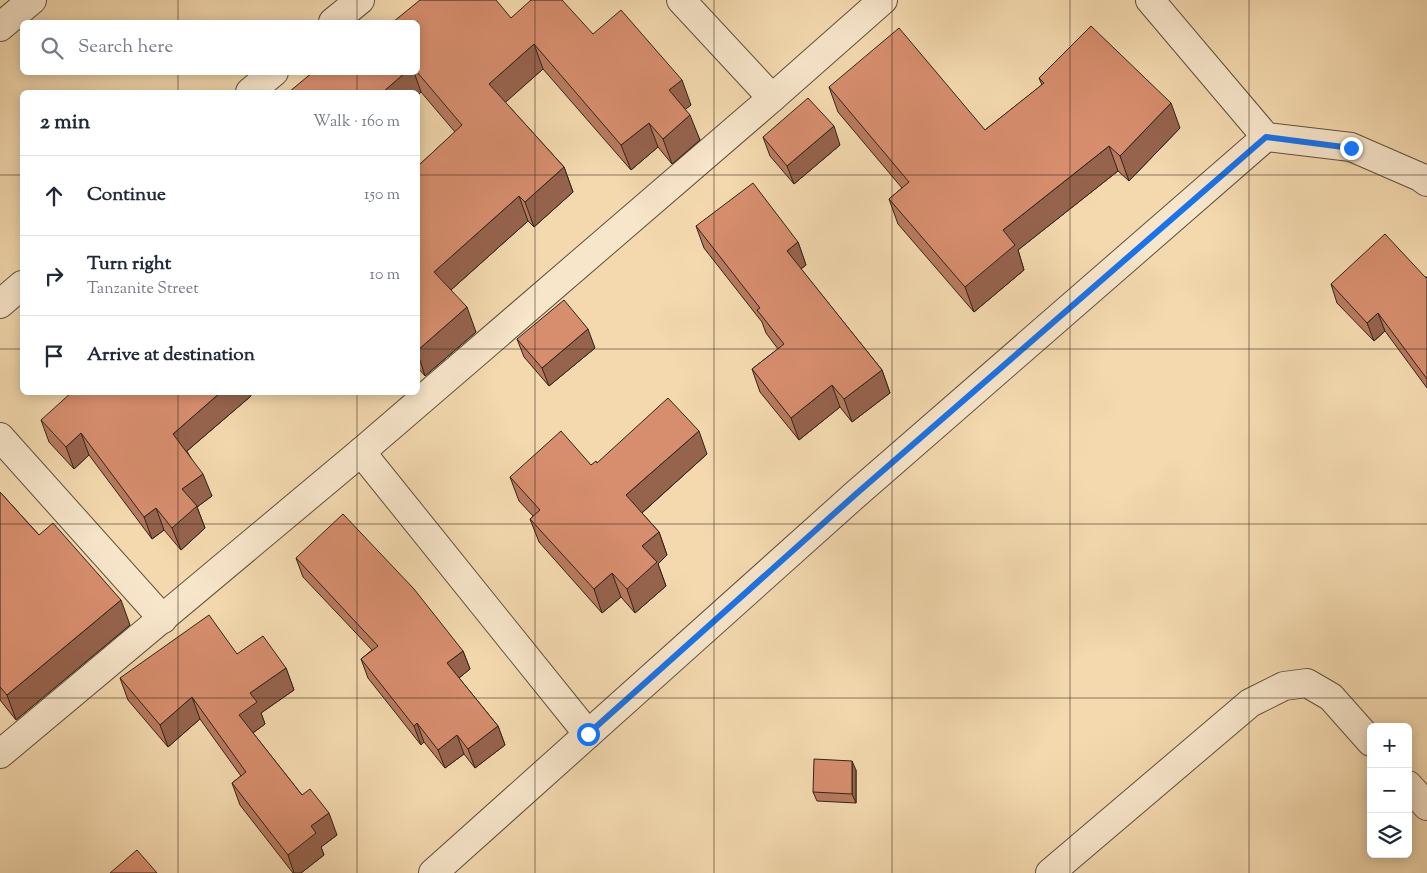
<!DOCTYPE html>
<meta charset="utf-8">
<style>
:root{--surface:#fff;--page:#f6f6f7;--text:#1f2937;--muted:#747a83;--line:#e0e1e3}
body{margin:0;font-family:"Sorts Mill Goudy",serif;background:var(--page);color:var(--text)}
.controls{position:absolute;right:15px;bottom:15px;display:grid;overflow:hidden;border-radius:8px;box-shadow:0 2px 12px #0003}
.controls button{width:45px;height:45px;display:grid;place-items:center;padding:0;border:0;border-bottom:1px solid var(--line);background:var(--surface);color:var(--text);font:25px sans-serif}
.stop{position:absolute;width:15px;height:15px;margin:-11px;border:4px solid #1a73e8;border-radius:50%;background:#fff}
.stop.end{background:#1a73e8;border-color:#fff;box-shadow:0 1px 5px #0008}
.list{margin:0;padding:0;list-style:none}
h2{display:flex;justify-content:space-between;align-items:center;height:65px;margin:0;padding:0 20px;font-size:21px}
h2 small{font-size:16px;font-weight:400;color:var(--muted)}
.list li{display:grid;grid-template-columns:32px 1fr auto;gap:15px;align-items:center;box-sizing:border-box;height:80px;padding:0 20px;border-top:1px solid var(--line)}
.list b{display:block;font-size:19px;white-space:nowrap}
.list p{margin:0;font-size:16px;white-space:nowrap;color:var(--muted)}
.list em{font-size:16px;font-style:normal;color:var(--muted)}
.icon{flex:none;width:28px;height:28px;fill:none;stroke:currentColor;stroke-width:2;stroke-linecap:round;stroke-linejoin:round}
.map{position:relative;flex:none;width:1427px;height:873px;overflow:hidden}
.search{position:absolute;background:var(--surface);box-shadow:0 2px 12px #0003;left:20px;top:20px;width:400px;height:55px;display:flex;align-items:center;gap:12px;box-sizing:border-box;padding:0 18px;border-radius:8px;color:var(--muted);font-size:19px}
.panel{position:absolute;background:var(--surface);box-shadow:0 2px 12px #0003;left:20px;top:90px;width:400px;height:305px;border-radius:8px}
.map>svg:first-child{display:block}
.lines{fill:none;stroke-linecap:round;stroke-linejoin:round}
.minor-casing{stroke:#60513e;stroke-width:30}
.minor{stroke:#f8e6cb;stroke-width:28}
.wall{fill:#b97a5f;stroke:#2f2418}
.shaded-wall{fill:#96634d;stroke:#2f2418}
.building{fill:#d78e6e;stroke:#2f2418}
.route{stroke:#1a73e8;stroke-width:6}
.grid{fill:none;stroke:#2f2418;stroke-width:1;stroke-opacity:0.55}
</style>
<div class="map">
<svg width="1427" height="873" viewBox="0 0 1427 873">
<rect width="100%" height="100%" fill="#f4d9af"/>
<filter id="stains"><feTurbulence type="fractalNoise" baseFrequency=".004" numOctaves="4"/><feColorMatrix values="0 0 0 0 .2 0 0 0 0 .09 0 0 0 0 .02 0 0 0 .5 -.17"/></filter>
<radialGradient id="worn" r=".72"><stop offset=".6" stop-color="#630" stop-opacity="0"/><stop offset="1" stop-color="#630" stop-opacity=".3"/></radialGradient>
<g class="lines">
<g class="minor-casing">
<g id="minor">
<path d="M681 0 772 98"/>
<path d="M1150 0 1266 137 1351 147 1420 177 1427 182"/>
<path d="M333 22 360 0"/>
<path d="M0 27 32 0"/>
<path d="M250 92 274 72"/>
<path d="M0 304 22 285"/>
<path d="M0 437 163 619"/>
<path d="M361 452 588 734"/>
<path d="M0 754 361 452 772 98 883 0"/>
<path d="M1408 785 1427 806"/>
<path d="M433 873 856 494 1266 137"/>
<path d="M1050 873 1250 703 1284 686 1307 683 1331 697 1371 742"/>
</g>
</g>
<use href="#minor" class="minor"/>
</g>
<g class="wall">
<path d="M511 18 593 34 691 105 685 109 700 140 672 164 658 147 631 170 543 69 505 102 564 167 573 192 534 227 528 221 451 290 476 332 425 376 418 368V166L455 132 421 92 313 72H418Z"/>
<path d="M1039 78 1180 128 1129 181 1118 171 1018 250 1024 270 974 312 898 224 889 199 902 188 838 112 829 87 985 130 1042 85Z"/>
<path d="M763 137 840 145 794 184 770 156Z"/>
<path d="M696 226 798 242 806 265 801 269 882 370 890 393 852 422 840 407 799 440 760 392 752 369 778 349 766 333 762 322 704 248Z"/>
<path d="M1427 277V388L1385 331 1374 341 1337 303 1331 284Z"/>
<path d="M517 339 595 348 549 386 524 357Z"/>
<path d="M251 396 187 451 212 496 197 507 205 528 181 550 164 530 152 539 89 455 74 469 49 442 41 420Z"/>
<path d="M707 454 642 513 659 532 667 555 658 564 666 586 635 613 621 597 602 613 539 542 530 519 533 516 519 501 510 477 591 465 597 463Z"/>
<path d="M0 492 39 535 130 625 16 720 0 700Z"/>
<path d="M296 558 463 651 470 669 459 678 498 726 505 745 475 768 464 754 445 768 424 742 421 745 368 678 361 659 372 650 303 577Z"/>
<path d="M237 654 286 668 294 690 261 713 265 724 253 733 302 795 337 835 321 847 324 855 301 873H293L240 805 232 783 241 776 200 719 168 747 128 700 120 678Z"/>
<path d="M856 770V803L817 801 813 792Z"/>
</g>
<g class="shaded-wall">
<path d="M534 44 543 69 498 109 489 84Z"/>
<path d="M406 72H414L421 92 418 95V92H383Z"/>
<path d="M682 80 691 105 678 115 669 90Z"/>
<path d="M1171 103 1180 128 1129 181 1120 156Z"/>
<path d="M690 115 700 140 672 164 663 139Z"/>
<path d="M649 123 658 147 631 170 621 145Z"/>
<path d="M834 126 840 145 794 184 787 166Z"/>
<path d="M1109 146 1118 171 1018 250 1024 270 974 312 965 287 1003 230Z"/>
<path d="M564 167 573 192 534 227 525 202Z"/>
<path d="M519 196 528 221 443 297 434 272Z"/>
<path d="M798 242 806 265 795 273 787 251Z"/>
<path d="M467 307 476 332 425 376 418 354V350Z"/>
<path d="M1378 313 1385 331 1374 341 1367 323Z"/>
<path d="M588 329 595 348 549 386 542 368Z"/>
<path d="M882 370 890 393 852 422 844 399Z"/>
<path d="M832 385 840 407 799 440 791 418Z"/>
<path d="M221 392H250L251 396 181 456 173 434Z"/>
<path d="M699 431 707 454 635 519 626 495Z"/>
<path d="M81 433 89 455 74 469 66 447Z"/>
<path d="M203 474 212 496 197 507 205 528 181 550 172 528 182 489Z"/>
<path d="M156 508 164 530 152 539 144 517Z"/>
<path d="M659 532 667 555 658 564 666 586 635 613 627 589 642 546Z"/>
<path d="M612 573 621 597 602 613 594 589Z"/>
<path d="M121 600 130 625 16 720 7 695Z"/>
<path d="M463 651 470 669 454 682 447 663Z"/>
<path d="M286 668 294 690 261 713 265 724 247 737 239 715 250 693Z"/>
<path d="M192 697 200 719 168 747 160 725Z"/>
<path d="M417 723 424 742 421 745 414 726Z"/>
<path d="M498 726 505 745 475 768 468 749Z"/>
<path d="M457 735 464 754 445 768 438 750Z"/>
<path d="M852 761 856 770V803L852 794Z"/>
<path d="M329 813 337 835 321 847 324 855 301 873H294L288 855 311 826Z"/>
</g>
<g class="building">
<path d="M420 0H496L511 18 531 0H562L593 34 621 10 682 80 669 90 690 115 663 139 649 123 621 145 534 44 489 84 564 167 525 202 519 196 434 272 467 307 418 350V166L462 125 417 72H418V22H393Z"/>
<path d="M1091 26 1171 103 1120 156 1109 146 1003 230 1015 245 965 287 889 199 909 182 829 87 899 28 985 130 1044 83 1039 78Z"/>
<path d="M313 72H406L383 92H289Z"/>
<path d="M808 98 834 126 787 166 763 137Z"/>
<path d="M753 183 798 242 787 251 882 370 844 399 832 385 791 418 752 369 784 344 757 310 760 308 696 226Z"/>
<path d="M1385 234 1426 278 1427 277V379L1378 313 1367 323 1331 284Z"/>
<path d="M564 300 588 329 542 368 517 339Z"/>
<path d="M72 392H221L173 434 203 474 182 489 197 506 172 528 156 508 144 517 81 433 66 447 41 420Z"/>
<path d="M668 398 699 431 626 495 659 532 642 546 657 562 627 589 612 573 594 589 530 519 540 510 510 477 561 431 591 465 596 461 597 463Z"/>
<path d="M0 492 39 535 53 523 121 600 7 695 0 687Z"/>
<path d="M343 514 414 589 463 651 447 663 498 726 468 749 457 735 438 750 417 723 414 726 361 659 378 646 296 558Z"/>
<path d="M209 615 237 654 263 636 286 668 250 693 257 702 239 715 302 795 310 789 329 813 311 826 316 833 288 855 232 783 246 772 192 697 160 725 120 678Z"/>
<path d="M814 759 852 761V794L813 792Z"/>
<path d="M137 850 157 873H110Z"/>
</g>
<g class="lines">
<path class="route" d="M588 734 856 494 1266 137 1351 148"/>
</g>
<path class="grid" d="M178 0V22M357 0V22M535 0V873M714 0V873M892 0V873M1070 0V873M1249 0V873M178 72V92M357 72V92M0 175H22M418 175H1427M0 349H22M418 349H1427M178 392V873M357 392V873M0 524H1427M0 698H1427"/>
<rect width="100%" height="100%" filter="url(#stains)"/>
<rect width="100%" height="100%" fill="url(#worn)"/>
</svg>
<div class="controls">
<button>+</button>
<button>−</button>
<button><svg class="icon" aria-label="layers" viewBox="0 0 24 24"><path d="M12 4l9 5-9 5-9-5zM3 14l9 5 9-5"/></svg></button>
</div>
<div class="stop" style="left:588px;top:734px"></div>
<div class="stop end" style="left:1351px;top:148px"></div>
<div class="search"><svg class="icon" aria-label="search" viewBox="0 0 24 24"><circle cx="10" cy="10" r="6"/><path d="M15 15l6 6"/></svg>Search here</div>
<section class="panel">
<h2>2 min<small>Walk · 160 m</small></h2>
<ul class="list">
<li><svg class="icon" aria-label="ahead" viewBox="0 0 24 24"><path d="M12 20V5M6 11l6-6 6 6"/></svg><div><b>Continue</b></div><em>150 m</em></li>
<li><svg class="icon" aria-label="right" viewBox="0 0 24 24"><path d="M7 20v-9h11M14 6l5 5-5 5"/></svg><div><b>Turn right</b><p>Tanzanite Street</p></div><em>10 m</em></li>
<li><svg class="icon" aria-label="arrive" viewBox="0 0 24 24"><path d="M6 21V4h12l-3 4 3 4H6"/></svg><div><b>Arrive at destination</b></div></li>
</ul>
</section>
</div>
